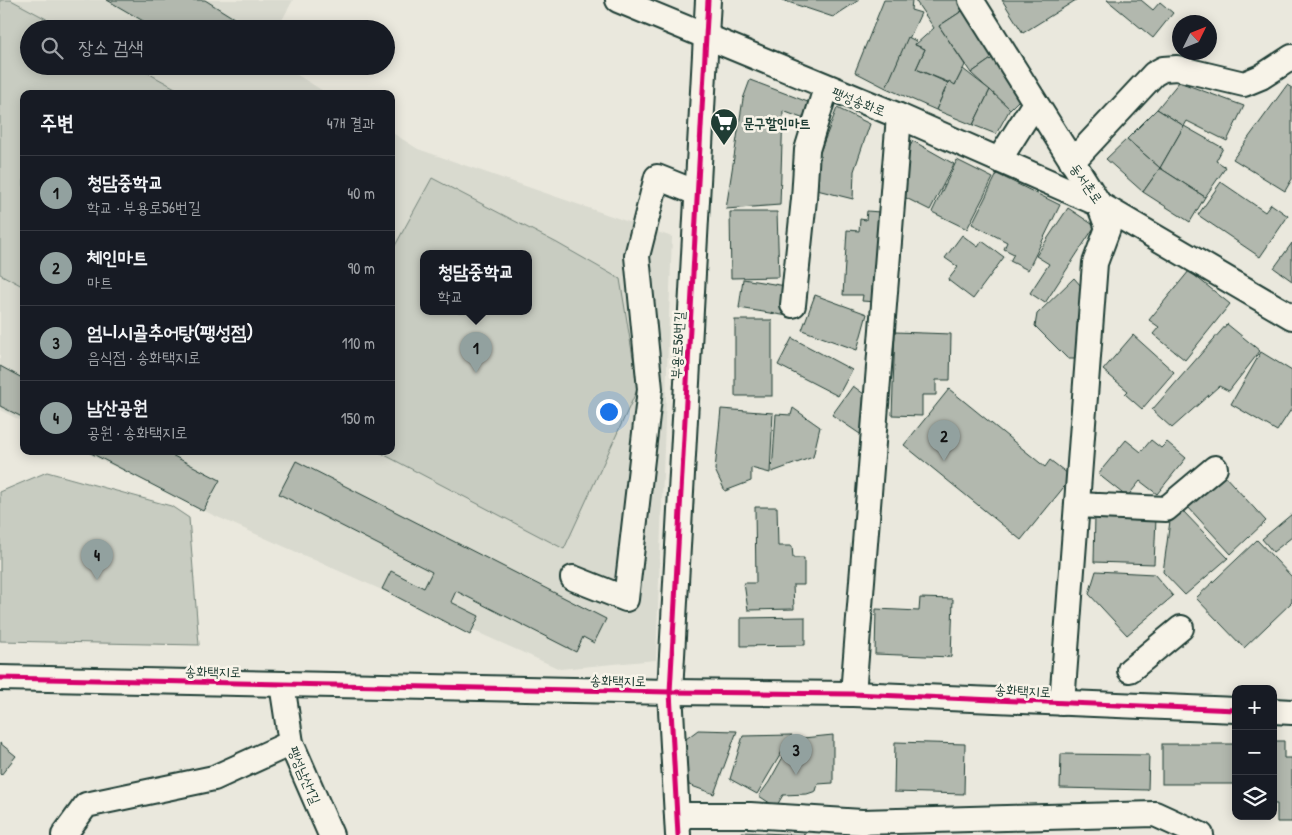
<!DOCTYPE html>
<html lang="ko">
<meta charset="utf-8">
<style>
:root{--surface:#171b24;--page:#242831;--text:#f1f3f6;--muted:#9ea1a6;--line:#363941;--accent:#92a19f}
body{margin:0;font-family:"Patrick Hand","Poor Story",sans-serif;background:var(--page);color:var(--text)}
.controls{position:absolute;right:15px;bottom:15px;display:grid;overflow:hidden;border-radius:10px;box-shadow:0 2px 12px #0003}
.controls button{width:45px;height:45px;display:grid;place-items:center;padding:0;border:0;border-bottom:1px solid var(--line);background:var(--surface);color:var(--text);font:25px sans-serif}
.compass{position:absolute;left:1172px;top:15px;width:45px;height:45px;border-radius:50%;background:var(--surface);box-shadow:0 2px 12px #0003;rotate:47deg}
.you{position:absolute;left:608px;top:411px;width:18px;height:18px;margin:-12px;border:4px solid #fff;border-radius:50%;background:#1a73e8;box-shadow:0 0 0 8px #1a73e833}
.badge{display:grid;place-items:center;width:32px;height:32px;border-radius:50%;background:var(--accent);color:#111;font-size:16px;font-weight:700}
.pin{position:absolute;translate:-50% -41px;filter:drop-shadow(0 1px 2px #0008)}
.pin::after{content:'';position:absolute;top:26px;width:18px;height:15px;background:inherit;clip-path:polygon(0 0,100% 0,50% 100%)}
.popup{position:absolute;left:420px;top:250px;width:112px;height:65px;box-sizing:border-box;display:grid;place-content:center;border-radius:10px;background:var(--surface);filter:drop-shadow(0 1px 4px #0005);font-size:16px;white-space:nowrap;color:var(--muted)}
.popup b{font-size:19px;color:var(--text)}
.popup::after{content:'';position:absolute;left:50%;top:100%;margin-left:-10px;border:10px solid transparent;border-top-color:var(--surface)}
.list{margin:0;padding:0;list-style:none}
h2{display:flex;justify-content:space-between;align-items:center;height:65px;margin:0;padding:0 20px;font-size:21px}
h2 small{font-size:16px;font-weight:400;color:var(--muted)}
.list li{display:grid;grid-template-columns:32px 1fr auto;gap:15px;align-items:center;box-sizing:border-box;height:75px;padding:0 20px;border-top:1px solid var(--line)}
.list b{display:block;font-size:19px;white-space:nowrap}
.list p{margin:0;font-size:16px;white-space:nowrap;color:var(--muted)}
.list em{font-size:16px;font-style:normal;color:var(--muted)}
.icon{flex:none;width:28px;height:28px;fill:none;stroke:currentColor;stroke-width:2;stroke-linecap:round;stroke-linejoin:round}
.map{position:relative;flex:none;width:1292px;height:835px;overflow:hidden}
.search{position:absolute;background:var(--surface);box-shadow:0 2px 12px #0003;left:20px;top:20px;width:375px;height:55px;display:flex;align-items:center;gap:12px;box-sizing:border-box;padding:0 18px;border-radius:28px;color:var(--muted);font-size:19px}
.panel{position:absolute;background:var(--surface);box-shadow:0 2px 12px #0003;left:20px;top:90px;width:375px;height:365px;border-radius:10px}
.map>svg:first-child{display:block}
.built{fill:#d9dacf;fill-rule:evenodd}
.green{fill:#c8ccc1;stroke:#74847a;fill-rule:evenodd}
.building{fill:#b2b8ae;stroke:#1f3d34}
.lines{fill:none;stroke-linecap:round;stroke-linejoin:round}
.minor-casing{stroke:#1f3d34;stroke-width:28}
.minor{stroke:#f7f3e8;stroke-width:24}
.cycleway-casing{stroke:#f7f3e8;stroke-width:8}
.cycleway{stroke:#d6006c;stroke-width:5}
.labels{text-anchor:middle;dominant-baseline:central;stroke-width:5;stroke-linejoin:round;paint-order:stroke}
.street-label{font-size:14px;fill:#1f3d34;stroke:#f7f3e8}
.poi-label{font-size:14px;font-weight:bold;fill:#1f3d34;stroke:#f7f3e8;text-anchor:start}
</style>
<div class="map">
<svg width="1292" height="835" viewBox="0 0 1292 835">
<rect width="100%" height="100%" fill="#eae8dd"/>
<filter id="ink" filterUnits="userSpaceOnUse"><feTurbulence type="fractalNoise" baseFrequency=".02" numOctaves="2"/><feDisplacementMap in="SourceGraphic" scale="10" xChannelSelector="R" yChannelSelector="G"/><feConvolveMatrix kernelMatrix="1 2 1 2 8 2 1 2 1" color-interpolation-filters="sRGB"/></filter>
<g filter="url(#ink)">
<g class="built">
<path d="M0 0H293L277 29H29V66H283L328 94H24V422L0 410Z"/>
<path d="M391 132 418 149 672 237 656 660 560 669 213 515 83 451H391ZM424 254H528V312H424Z"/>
</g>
<g class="green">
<path d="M0 0H11L65 29H29V66H135L186 94H24V287L0 274Z"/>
<path d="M432 178 557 243 620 279 638 388 564 549 377 451H391V253ZM424 254H528V312H424Z"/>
<path d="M47 472 171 506 189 518 199 645 0 641V492Z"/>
</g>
<g class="building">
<path d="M107 0H205L245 25 243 29H157Z"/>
<path d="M782 0H859L833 17Z"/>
<path d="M884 0H912L911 10 921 13 886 88 855 72Z"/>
<path d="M915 0H960L965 9 939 26 965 65 955 85 916 69 925 49 915 45 934 28Z"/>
<path d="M1002 0H1076L1023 33Z"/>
<path d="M1107 0H1141L1153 10 1160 2 1173 13 1153 38Z"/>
<path d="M965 9 997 55 971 73 939 26Z"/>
<path d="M908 37 916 41 915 45 925 49 916 69 948 83 936 110 886 88Z"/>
<path d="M997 55 1021 98 1010 109 971 73Z"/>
<path d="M963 69 990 90 973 125 936 110 949 81 955 85Z"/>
<path d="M750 80 813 104 807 120 783 111 780 205 726 209 743 99Z"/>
<path d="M1179 82 1244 106 1227 141 1187 121 1184 126 1157 109Z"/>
<path d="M1287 85 1292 88V179L1285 191 1233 159Z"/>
<path d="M990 90 1010 109 996 134 973 125Z"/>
<path d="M837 108 870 124 854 171 853 199 813 189 815 165Z"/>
<path d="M1157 109 1184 126 1160 168 1127 139Z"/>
<path d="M1184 126 1223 148 1216 161 1226 167 1205 197 1160 168Z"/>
<path d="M1127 139 1160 168 1143 192 1106 159Z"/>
<path d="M913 141 954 164 930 210 904 197 898 168Z"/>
<path d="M957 160 993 178 967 229 932 212Z"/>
<path d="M1160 168 1205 197 1190 222 1143 192Z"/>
<path d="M997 174 1060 205 1028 270 1010 261 1014 254 1004 249 1007 242 972 224Z"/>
<path d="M1221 182 1265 212 1271 204 1288 216 1260 257 1198 215Z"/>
<path d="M1068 208 1095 226 1045 303 1030 293 1049 264 1036 256Z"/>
<path d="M867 211 880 212 876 302 862 301 863 295H843L847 230 859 231 860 219 866 220Z"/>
<path d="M730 212H777L779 277 731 278Z"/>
<path d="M962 235 978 247 982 241 1004 257 973 299 948 280 958 267 945 258Z"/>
<path d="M1292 243V281L1274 268Z"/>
<path d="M1189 271 1230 304 1185 360 1153 334 1159 327 1149 320Z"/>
<path d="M1074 278 1088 294 1080 359H1068L1035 326 1037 314Z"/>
<path d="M743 279 792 287 788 316 739 308Z"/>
<path d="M815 295 867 314 857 350 802 330Z"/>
<rect x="735" y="320" width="37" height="76"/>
<path d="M1227 324 1260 351 1229 391 1219 386 1172 428 1152 410Z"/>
<path d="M895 332 951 334 950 380H936V395H922V416L892 415Z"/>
<path d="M1133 335 1174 372 1142 409 1125 394 1128 391 1103 370Z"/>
<path d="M792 338 852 370 838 396 778 365Z"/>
<path d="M1261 352 1292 371V408L1277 431 1231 404Z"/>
<path d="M0 366 24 379V418L0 406Z"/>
<path d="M853 386 868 397V422L860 434 832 415Z"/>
<path d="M949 389 1045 467 1050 460 1072 477 1021 540 904 445Z"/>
<path d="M793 408 820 427 813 457 772 472 776 414 791 415Z"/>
<path d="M721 409 773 413 770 473 751 468V481L725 491 715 470Z"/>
<path d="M1126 440 1141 452 1151 440 1161 448 1167 442 1186 458 1157 494 1140 481 1127 497 1098 474Z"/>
<path d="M87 451H164L220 480 203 511Z"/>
<path d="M296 461 606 619 594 643 583 637 576 652 456 591 451 602 479 616 470 635 382 589 391 571 424 588 432 572 279 494Z"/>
<path d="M1223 474 1266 521 1231 554 1188 507Z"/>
<path d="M755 507H777L778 546H792L793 558H804V585H793L794 609 748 610 744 583H756Z"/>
<path d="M1183 511 1228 558 1185 595 1163 572 1170 521Z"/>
<path d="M1292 514V537L1273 552 1262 539Z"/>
<path d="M1095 515 1156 518 1154 564 1094 562Z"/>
<path d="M1257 540 1292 577V602L1244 648 1196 598Z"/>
<path d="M1096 571 1154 574 1173 596 1127 635 1089 594Z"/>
<path d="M920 598 953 599 951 657 875 654 876 609 919 611Z"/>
<path d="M805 617V645L741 646V618Z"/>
<path d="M698 730 737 731 714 794 689 785 683 748 686 739Z"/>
<path d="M792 735 757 794 730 779 743 736Z"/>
<path d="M833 735V783L818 784 816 791 807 794 783 795 776 807 759 796 769 782 793 739Z"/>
<path d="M1273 741H1284V758H1292V822H1277V804H1273Z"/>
<path d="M895 742 965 744 964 794 894 792Z"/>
<path d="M0 743 16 756 1 775 0 774Z"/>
<rect x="1162" y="744" width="74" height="40"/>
<path d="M1061 754 1149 755 1148 790 1060 788Z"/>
<path d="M742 832 805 835H742Z"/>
</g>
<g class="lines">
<g class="minor-casing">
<g id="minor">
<path d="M618 0 899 116 1099 204 1292 317"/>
<path d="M971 0 1099 204 1108 228 1095 263 1062 703"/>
<path d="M999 160 1035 103"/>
<path d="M1072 162 1154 74 1163 69 1177 68 1244 84 1261 77 1292 57"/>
<path d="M793 305 804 199 807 150 826 88"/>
<path d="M1077 505 1166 509 1215 468"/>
<path d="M573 578 626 599 650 389 637 256 657 177 697 193"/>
<path d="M1130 670 1181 628"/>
<path d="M0 678 670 692 853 694 1236 710"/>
<path d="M282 684 291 743 331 835"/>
<path d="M853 694 899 116"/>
<path d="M1273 711 1292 712"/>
<path d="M677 815H750L862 822 1155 814 1201 835"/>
<path d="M64 835 86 805 214 778 291 743"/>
<path d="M678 835 670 692 708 0"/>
</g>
</g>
<use href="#minor" class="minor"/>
<g class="cycleway-casing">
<g id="cycleway">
<path d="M0 678 670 692 853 694 1236 710"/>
<path d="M678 835 670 692 708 0"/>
</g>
</g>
<use href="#cycleway" class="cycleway"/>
</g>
</g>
<defs>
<g id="supermarket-pin" transform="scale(1.4375)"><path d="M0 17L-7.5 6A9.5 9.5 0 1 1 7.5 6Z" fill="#1f3d34" stroke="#f7f3e8"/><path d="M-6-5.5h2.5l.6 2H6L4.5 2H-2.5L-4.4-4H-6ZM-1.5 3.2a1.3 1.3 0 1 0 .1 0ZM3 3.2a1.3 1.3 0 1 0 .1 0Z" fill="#fff"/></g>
</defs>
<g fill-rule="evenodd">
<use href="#supermarket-pin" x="724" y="122"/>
</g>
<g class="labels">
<g class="street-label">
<text transform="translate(859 101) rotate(21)">팽성송화로</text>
<text transform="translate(1087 183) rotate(55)">동서촌로</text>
<text transform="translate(677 345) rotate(-87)">부용로56번길</text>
<text transform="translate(213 671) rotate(1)">송화택지로</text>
<text transform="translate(618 680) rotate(1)">송화택지로</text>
<text transform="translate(1023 690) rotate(3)">송화택지로</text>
<text transform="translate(305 775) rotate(67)">팽성남산1길</text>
</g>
<g class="poi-label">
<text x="743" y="122">문구할인마트</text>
</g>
</g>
</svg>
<div class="controls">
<button>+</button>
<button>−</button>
<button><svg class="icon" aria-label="layers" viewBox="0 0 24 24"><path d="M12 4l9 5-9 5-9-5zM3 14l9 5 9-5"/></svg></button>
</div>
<svg class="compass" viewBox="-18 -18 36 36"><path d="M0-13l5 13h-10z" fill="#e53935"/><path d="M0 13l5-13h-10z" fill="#9ea1a6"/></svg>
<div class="you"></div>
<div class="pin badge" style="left:476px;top:373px">1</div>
<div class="popup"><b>청담중학교</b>학교</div>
<div class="pin badge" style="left:944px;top:461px">2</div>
<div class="pin badge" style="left:796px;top:775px">3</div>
<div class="pin badge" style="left:97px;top:580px">4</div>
<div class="search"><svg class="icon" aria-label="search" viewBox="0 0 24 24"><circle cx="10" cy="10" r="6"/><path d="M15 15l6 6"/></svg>장소 검색</div>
<section class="panel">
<h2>주변<small>4개 결과</small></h2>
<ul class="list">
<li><span class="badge">1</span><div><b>청담중학교</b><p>학교 · 부용로56번길</p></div><em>40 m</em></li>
<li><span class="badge">2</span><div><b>체인마트</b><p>마트</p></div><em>90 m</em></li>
<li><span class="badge">3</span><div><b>엄니시골추어탕(팽성점)</b><p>음식점 · 송화택지로</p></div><em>110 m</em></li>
<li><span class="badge">4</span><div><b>남산공원</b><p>공원 · 송화택지로</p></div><em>150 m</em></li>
</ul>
</section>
</div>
